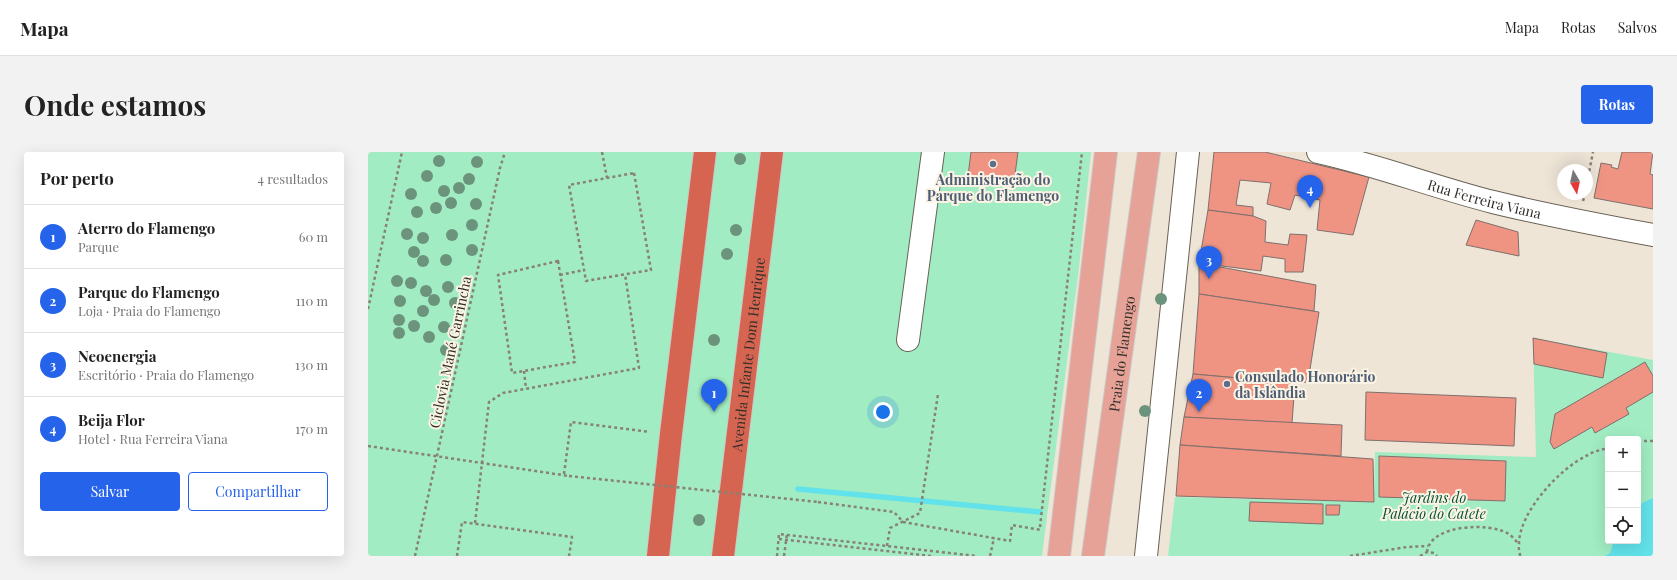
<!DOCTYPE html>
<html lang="pt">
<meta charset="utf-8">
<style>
:root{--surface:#fff;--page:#f2f2f2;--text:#222;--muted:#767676;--line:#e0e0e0;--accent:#2563eb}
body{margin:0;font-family:"Playfair Display",serif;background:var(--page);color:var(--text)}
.controls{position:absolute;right:12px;bottom:12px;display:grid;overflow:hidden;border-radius:4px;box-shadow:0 4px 16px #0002}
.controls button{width:36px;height:36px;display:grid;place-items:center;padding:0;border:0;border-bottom:1px solid var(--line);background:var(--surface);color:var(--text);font:20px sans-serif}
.compass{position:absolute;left:1189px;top:12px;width:36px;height:36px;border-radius:50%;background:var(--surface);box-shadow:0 4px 16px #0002;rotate:171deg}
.you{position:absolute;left:515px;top:260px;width:14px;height:14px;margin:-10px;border:3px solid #fff;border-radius:50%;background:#1a73e8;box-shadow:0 0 0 6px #1a73e833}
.badge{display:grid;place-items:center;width:26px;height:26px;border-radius:50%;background:var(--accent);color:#fff;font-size:13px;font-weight:700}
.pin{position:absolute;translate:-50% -33px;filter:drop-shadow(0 1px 2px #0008)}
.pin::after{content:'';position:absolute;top:21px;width:14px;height:12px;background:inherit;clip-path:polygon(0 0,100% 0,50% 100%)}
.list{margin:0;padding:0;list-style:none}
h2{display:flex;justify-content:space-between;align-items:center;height:52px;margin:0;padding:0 16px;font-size:17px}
h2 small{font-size:13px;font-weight:400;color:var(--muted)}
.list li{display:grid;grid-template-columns:26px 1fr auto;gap:12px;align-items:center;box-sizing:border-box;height:64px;padding:0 16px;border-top:1px solid var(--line)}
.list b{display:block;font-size:15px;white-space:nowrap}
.list p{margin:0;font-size:13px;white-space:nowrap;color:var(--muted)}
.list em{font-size:13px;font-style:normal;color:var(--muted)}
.actions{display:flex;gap:8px;padding:12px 16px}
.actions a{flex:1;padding:9px 0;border:1px solid var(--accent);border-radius:4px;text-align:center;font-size:14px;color:var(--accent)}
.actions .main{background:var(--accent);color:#fff}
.icon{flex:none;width:22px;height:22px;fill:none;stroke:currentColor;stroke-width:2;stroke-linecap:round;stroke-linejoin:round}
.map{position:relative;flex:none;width:1285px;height:404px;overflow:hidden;border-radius:4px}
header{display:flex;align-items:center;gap:24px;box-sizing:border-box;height:56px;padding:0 20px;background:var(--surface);border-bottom:1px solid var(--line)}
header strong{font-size:19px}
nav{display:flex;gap:22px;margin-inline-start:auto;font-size:14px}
.intro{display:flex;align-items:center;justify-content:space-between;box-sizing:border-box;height:96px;padding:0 24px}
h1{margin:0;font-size:28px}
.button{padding:10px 18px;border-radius:4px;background:var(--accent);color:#fff;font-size:14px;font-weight:700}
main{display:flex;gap:24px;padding:0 24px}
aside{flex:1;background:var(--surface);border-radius:4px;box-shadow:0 4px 16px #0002}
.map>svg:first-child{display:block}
.green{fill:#a1ecc2;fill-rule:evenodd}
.water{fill:#62e2ea}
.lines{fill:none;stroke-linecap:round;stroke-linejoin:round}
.stream{stroke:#62e2ea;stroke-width:5.5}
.building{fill:#ef9483;stroke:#7f6f6c}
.minor-casing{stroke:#686155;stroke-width:24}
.major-casing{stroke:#cac9c8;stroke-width:24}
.highway-casing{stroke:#cac9c8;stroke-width:24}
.path{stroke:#878178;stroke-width:2.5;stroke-dasharray:3 3;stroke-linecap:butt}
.minor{stroke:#fff;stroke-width:22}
.major{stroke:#e6a296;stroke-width:22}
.highway{stroke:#d56450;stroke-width:22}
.path-bridge{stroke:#878178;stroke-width:2.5;stroke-dasharray:3 3;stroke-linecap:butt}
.tree{fill:#6c937c}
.service-dot{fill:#5c6f8a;stroke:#fbf3e4;stroke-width:1.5}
.labels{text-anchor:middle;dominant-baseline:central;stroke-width:4;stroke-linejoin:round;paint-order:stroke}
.service-label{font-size:14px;font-weight:bold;fill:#4e5e75;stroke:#fbf3e4}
.street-label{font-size:14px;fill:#322f2a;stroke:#fbf3e4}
.park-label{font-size:14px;font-style:italic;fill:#025032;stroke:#fbf3e4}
</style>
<header>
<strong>Mapa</strong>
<nav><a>Mapa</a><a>Rotas</a><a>Salvos</a></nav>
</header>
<div class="intro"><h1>Onde estamos</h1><a class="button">Rotas</a></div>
<main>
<aside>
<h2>Por perto<small>4 resultados</small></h2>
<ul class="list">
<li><span class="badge">1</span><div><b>Aterro do Flamengo</b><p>Parque</p></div><em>60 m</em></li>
<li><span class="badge">2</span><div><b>Parque do Flamengo</b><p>Loja · Praia do Flamengo</p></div><em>110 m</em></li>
<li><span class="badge">3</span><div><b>Neoenergia</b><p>Escritório · Praia do Flamengo</p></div><em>130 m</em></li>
<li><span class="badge">4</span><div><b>Beija Flor</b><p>Hotel · Rua Ferreira Viana</p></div><em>170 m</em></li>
</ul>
<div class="actions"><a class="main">Salvar</a><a>Compartilhar</a></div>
</aside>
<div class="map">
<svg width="1285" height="404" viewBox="0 0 1285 404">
<rect width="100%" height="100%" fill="#eee5d7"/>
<g class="green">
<path d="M0 0H723L711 116 674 404H0Z"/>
<path d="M1165 186 1285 208V404H800L807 345 1006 350 1007 300 1168 305ZM1240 287H1270V389H1240Z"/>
</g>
<path class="water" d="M1285 346V404H1237L1242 401 1246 389H1270V353Z"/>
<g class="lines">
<path class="stream" d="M430 337 672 360"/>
</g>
<g class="building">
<path d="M603 0H650L646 30 600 24Z"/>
<path d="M846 0H897L1001 25 985 83 949 78 952 48 927 43 922 58 899 52 903 31 872 28 868 53 885 55V64L840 58Z"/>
<path d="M1254 0H1285L1282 22 1285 23V57L1226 46 1233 11 1244 13 1243 15 1250 17Z"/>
<path d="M840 58 885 64 898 69 897 90 920 93 922 82 939 83 935 120H917V107L895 104 893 119 831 111Z"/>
<path d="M1108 68 1150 80 1151 104 1098 93Z"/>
<path d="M831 111 948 133 946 159 831 142Z"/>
<path d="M831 142 951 160 940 230 927 231 825 222Z"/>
<path d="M1165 186 1239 201 1235 226 1166 212Z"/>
<path d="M1277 210 1285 224V240L1258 256 1261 262 1227 281 1224 275 1186 297 1182 290 1187 262Z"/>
<path d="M825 222 927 231 924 271 816 265Z"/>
<path d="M998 240 1148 246 1146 294 997 288Z"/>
<path d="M816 265 974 273 973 304 812 293Z"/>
<path d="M812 293 1005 307 1006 350 808 344Z"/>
<path d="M1011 304 1138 309 1137 349 1011 345Z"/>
<path d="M882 350 955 352V372L881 369Z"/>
<path d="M958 353H972L971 363H958Z"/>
</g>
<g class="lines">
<g class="minor-casing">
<g id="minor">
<path id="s1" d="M950 0C1009 13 1066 35 1125 50 1178 63 1231 73 1285 83"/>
<path d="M540 188 565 0"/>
<path d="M778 404 820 0"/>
</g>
</g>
<g class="major-casing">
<g id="major">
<path d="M691 404 738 0"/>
<path id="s2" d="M725 404 781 0"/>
</g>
</g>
<g class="highway-casing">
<g id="highway">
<path d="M290 404 303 282 337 0"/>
<path id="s3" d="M355 404 404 0"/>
</g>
</g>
<g class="path">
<path d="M234 0 239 26"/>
<path d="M266 21 283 118 218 129 201 33Z"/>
<path d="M1219 31 1225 0"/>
<path d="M1215 49 1217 42"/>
<path d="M190 109 207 210 144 221 130 123Z"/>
<path d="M192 123 216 118"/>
<path d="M0 157 34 0"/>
<path d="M156 219 158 237"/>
<path d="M1270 289H1285"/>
<path d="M0 294 201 324"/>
<path d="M196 322 203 270 282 280"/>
<path d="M450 350 526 360 535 370 642 389 644 373 673 378"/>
<path d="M107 371 121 250 135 241 271 216 257 122"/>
<path d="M672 375 714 0"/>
<path d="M411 387 563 404"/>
<path d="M519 394 522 376 552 361 570 242"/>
<path d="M1059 400C1062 372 1122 370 1141 382 1144 384 1147 388 1150 391"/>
<path d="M47 404 132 16 137 0"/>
<path d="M89 404 94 370 204 385 201 404"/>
<path d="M409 404 411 382 608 404"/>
<path d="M416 404 419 382"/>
<path d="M622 404 626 386"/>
<path d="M982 404 1039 395 1060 394"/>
<path d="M1052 404 1059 400 1066 401 1069 404"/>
<path d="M1152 404C1152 400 1150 396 1151 392 1151 360 1192 316 1220 303 1226 299 1233 298 1240 296"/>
</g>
<use href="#minor" class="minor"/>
<use href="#major" class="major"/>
<use href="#highway" class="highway"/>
<path class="path-bridge" d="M201 324 450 350"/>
</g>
<g class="tree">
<circle cx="372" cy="7" r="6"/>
<circle cx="71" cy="9" r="6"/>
<circle cx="109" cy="10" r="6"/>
<circle cx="59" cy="24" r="6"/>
<circle cx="101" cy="27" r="6"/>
<circle cx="91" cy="36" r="6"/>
<circle cx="76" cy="39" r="6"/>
<circle cx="43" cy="42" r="6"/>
<circle cx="83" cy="51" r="6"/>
<circle cx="108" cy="52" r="6"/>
<circle cx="68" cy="56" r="6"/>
<circle cx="49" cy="60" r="6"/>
<circle cx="104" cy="73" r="6"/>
<circle cx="368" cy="78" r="6"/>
<circle cx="39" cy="82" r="6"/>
<circle cx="84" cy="83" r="6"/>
<circle cx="55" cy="86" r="6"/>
<circle cx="104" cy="98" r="6"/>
<circle cx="46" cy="100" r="6"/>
<circle cx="359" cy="102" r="6"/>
<circle cx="78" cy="108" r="6"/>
<circle cx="55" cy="109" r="6"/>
<circle cx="29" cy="129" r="6"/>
<circle cx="43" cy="131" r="6"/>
<circle cx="80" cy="135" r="6"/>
<circle cx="58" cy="139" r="6"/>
<circle cx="793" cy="147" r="6"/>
<circle cx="66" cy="148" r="6"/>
<circle cx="32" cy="149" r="6"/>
<circle cx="87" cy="151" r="6"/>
<circle cx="55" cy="159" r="6"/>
<circle cx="31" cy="168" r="6"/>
<circle cx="46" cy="174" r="6"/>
<circle cx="76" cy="175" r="6"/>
<circle cx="31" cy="181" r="6"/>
<circle cx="61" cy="185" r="6"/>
<circle cx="346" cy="188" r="6"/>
<circle cx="78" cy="198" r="6"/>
<circle cx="344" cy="246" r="6"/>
<circle cx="777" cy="259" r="6"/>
<circle cx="331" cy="368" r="6"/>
</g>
<g class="service-dot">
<circle cx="625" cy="12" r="4"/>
<circle cx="859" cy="232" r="4"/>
</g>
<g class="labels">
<g class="service-label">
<text x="625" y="27">Administração do<tspan x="625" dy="16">Parque do Flamengo</tspan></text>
<text x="867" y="224" text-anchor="start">Consulado Honorário<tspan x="867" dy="16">da Islândia</tspan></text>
</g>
<g class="street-label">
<text stroke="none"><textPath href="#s1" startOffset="173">Rua Ferreira Viana</textPath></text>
<text transform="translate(82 200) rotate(-78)">Ciclovia Mané Garrincha</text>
<text stroke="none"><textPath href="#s3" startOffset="203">Avenida Infante Dom Henrique</textPath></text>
<text stroke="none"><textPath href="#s2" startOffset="204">Praia do Flamengo</textPath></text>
</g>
<g class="park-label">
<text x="1066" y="345">Jardins do<tspan x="1066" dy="16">Palácio do Catete</tspan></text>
</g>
</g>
</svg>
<div class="controls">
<button>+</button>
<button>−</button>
<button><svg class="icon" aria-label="locate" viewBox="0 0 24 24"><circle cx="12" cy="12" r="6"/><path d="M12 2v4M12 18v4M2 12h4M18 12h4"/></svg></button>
</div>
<svg class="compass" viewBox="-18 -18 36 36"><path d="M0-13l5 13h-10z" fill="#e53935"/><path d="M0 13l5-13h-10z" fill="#767676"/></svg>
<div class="you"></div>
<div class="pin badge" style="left:346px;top:260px">1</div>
<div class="pin badge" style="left:831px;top:260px">2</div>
<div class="pin badge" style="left:841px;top:127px">3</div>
<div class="pin badge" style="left:942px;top:56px">4</div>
</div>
</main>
